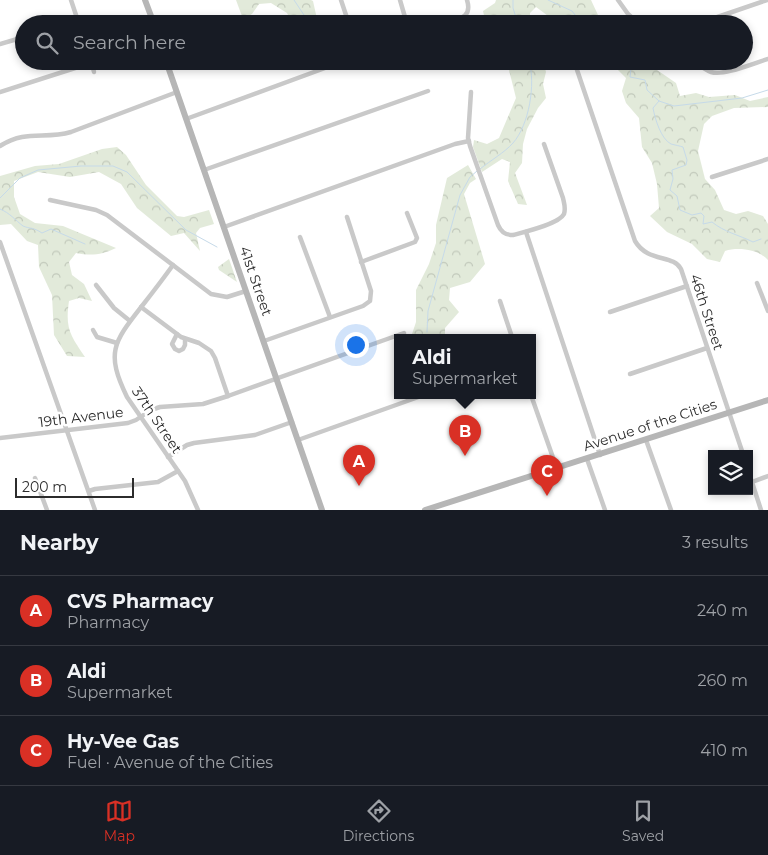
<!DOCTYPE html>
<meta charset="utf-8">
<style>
:root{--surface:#171b24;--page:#242831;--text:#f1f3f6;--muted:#9ea1a6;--line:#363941;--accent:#d93025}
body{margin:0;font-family:Montserrat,sans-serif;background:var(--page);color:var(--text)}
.controls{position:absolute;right:15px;bottom:15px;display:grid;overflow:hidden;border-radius:0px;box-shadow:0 2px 8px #0003}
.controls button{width:45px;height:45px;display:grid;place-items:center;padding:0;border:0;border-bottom:1px solid var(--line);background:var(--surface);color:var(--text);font:25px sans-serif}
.scale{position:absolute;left:15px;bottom:12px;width:119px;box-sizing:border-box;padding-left:5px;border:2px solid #2c2c2c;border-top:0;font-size:14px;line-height:18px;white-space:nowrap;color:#2c2c2c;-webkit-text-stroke:4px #fff;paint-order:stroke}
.you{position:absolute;left:355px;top:344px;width:18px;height:18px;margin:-12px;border:4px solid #fff;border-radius:50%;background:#1a73e8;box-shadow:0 0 0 8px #1a73e833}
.badge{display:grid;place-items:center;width:32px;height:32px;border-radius:50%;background:var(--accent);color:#fff;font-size:16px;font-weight:700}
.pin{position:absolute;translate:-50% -41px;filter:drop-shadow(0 1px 2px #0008)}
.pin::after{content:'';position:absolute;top:26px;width:18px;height:15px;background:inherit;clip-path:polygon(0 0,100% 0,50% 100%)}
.popup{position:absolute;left:394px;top:334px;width:142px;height:65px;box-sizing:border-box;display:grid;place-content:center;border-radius:0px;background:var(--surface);filter:drop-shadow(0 1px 4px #0005);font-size:16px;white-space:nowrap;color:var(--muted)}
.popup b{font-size:19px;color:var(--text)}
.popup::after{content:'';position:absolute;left:50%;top:100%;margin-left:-10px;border:10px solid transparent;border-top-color:var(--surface)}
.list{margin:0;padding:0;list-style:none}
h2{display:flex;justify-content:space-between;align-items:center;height:65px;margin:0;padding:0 20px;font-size:21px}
h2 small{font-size:16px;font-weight:400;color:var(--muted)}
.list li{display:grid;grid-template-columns:32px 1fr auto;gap:15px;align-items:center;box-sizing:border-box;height:70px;padding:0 20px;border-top:1px solid var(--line)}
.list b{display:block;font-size:19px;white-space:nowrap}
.list p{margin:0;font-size:16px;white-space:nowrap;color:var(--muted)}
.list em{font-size:16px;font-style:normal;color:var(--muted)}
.icon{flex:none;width:28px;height:28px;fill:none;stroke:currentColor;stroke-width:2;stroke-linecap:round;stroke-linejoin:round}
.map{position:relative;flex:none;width:768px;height:510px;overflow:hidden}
.search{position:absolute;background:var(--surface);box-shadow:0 2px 8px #0003;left:15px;right:15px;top:15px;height:55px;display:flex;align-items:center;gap:12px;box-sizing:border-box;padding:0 18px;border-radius:28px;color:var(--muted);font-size:19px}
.sheet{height:275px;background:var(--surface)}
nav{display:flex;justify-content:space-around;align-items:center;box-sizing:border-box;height:70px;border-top:1px solid var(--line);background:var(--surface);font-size:14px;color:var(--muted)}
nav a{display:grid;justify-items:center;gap:2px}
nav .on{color:var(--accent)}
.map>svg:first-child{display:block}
.forest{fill:url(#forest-crowns)}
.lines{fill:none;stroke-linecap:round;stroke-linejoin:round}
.stream{stroke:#c6dae9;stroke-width:1}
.street{stroke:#c9c9c9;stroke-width:4.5}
.secondary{stroke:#b6b6b6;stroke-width:6}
.labels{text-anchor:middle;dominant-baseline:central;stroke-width:5;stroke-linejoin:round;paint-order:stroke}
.street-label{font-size:14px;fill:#2c2c2c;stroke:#fff}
</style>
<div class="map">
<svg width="768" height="510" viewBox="0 0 768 510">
<defs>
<pattern id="forest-crowns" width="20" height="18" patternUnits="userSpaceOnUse" patternTransform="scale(1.25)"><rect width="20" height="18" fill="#e2eada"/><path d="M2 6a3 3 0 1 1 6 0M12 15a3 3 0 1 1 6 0" fill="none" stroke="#c2c9bb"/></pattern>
</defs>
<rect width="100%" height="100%" fill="#fff"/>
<g class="forest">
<path d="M236 0H311L313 1 317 19 338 15 341 20 330 24H288L291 21 287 13 271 3 259 4 252 14 243 19Z"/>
<path d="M496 0H591L598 15 606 24H559L536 7 530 13V24H486L483 11 495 3Z"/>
<path d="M513 61H543L546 72 543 84 546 98 538 108 527 129 523 144 522 163 515 173 527 205 518 204 508 181 510 162 502 159 482 172 473 147 474 140 487 144 499 138 516 98 509 70Z"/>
<path d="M602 61H644L676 83 680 96 696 93 709 97 735 95 750 101 768 97V107L734 108 712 116 704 124 698 151 705 179 715 190 724 210 736 214 748 211 763 216 768 224V260C758 249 738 247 725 251L720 262 707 259 692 244 667 232 650 216 659 208 657 184 652 163 642 147 639 118 626 103 622 91 626 78 617 69 602 63Z"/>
<path d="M117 147 126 155 146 185 177 216 184 217 209 210 214 224 200 228 196 233 200 251 184 233 171 236 137 208 121 184 99 172 70 177 38 172 14 181V197L20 214 35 223 63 226 116 248C102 255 91 256 76 253L69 262 72 275 84 284 92 301 79 298 69 301C65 328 70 335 85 357L67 356 54 335 52 295 39 267 38 245 27 241 11 224 0 225V176L35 166 59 164 102 149Z"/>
<path d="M468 165 476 179 470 183 464 194 485 264 470 282 450 288 449 300 459 312 445 328V337H411L416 322V290L429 264 436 243V225L447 178Z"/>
<path d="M229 259 237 282 219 270 218 267Z"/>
</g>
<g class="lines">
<g class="stream">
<path d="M294 0 310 24"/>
<path d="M513 0V8L518 24"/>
<path d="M548 0 572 11 579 20 594 24"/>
<path d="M625 61 631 68 630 77 645 80 647 90 659 101 674 106 742 98 768 90"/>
<path d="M659 101 653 108C655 119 661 139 671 144 675 145 680 146 683 147L687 160 686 165 672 170 673 179 670 190 677 196 680 210 692 215 701 213 704 216 703 224 712 222C724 232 739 235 753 242L761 239"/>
<path d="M480 169C491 160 504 153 513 143 529 125 536 84 529 61"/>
<path d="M0 198 20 178 38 170 81 166H113L127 172 186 230 217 247"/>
<path d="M0 209C10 213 15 220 23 226 30 229 33 227 42 233L51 229 85 244"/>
<path d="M427 332 428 311 460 195 470 177 477 171"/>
</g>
<g class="street">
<path d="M71 0 79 24"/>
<path d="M341 0 349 24"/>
<path d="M400 0 407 24"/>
<path d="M618 0 628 14 639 24"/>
<path d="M63 24 77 19"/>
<path d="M443 24C457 19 473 19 467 0"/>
<path d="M697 24 767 0"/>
<path d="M0 44 24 37"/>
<path d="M91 61 94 72"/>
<path d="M574 61 635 241C648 263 673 254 681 269L743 454"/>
<path d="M694 61C699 65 705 70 711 72 724 76 754 63 768 59"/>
<path d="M0 92 97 61"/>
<path d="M471 92 468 138 470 146 498 225C501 232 505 235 513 235 524 232 559 224 564 214 566 208 564 203 563 198L544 144"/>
<path d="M186 119 344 61"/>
<path d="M0 146C27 129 44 140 71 132L177 92"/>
<path d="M204 170 428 91"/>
<path d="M712 177 768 159"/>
<path d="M50 200 96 210 107 215 211 294 227 297 246 291"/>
<path d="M224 227 455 144 469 141"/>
<path d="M526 232 600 455"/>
<path d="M300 237 330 317"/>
<path d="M0 242 95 510"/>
<path d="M361 262 415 242 417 238 407 213"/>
<path d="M173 265C163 279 153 292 142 306 114 342 105 352 127 397L185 481 198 510"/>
<path d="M757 283 768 311"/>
<path d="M96 285 114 308 130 321"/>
<path d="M500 301 512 337"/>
<path d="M141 307 181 337 199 343 211 351 215 358 228 396"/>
<path d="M610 312 687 286"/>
<path d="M93 330 97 337 117 343"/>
<path d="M177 334 172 344 175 349 179 351 183 349 185 345V339"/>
<path d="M264 341 363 306 370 301 371 291 347 217"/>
<path d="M630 374 707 348"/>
<path d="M531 395 557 469"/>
<path d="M0 438 128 423 136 420 151 410 160 407 203 404 228 396 404 333"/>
<path d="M298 440 424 395"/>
<path d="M646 440 671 510"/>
<path d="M168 457 187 445 194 443 255 435 292 422"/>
<path d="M587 459 605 510"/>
<path d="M749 473 761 510"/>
<path d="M35 478 47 510"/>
<path d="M752 482 768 476"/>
<path d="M89 491 95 489 158 482 178 471"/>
</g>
<g class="secondary">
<path d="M145 0 154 24"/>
<path d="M166 61 322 510"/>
<path d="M425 510 768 400"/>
</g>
</g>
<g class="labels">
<g class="street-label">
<text transform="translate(256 281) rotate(71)">41st Street</text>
<text transform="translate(707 312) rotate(72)">46th Street</text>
<text transform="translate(81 417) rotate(-7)">19th Avenue</text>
<text transform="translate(157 420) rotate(56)">37th Street</text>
<text transform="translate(650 425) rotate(-18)">Avenue of the Cities</text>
</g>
</g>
</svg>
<div class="controls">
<button><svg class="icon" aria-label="layers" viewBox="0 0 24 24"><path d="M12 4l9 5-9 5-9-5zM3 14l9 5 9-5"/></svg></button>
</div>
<div class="scale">200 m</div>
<div class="you"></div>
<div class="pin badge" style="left:359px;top:486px">A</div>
<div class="pin badge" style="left:465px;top:456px">B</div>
<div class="popup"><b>Aldi</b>Supermarket</div>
<div class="pin badge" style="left:547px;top:496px">C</div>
<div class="search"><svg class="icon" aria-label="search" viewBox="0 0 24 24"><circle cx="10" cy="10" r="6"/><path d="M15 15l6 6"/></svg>Search here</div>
</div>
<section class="sheet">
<h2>Nearby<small>3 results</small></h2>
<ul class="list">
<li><span class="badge">A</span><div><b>CVS Pharmacy</b><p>Pharmacy</p></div><em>240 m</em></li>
<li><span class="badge">B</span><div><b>Aldi</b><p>Supermarket</p></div><em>260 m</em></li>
<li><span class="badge">C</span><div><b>Hy-Vee Gas</b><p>Fuel · Avenue of the Cities</p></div><em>410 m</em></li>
</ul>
</section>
<nav>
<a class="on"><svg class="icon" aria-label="map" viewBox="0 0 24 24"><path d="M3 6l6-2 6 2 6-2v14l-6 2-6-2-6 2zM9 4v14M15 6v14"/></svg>Map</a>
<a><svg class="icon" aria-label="directions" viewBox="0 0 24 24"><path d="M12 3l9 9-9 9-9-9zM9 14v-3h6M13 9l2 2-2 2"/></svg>Directions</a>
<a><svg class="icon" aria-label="saved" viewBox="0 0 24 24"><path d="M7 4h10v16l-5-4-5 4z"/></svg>Saved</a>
</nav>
